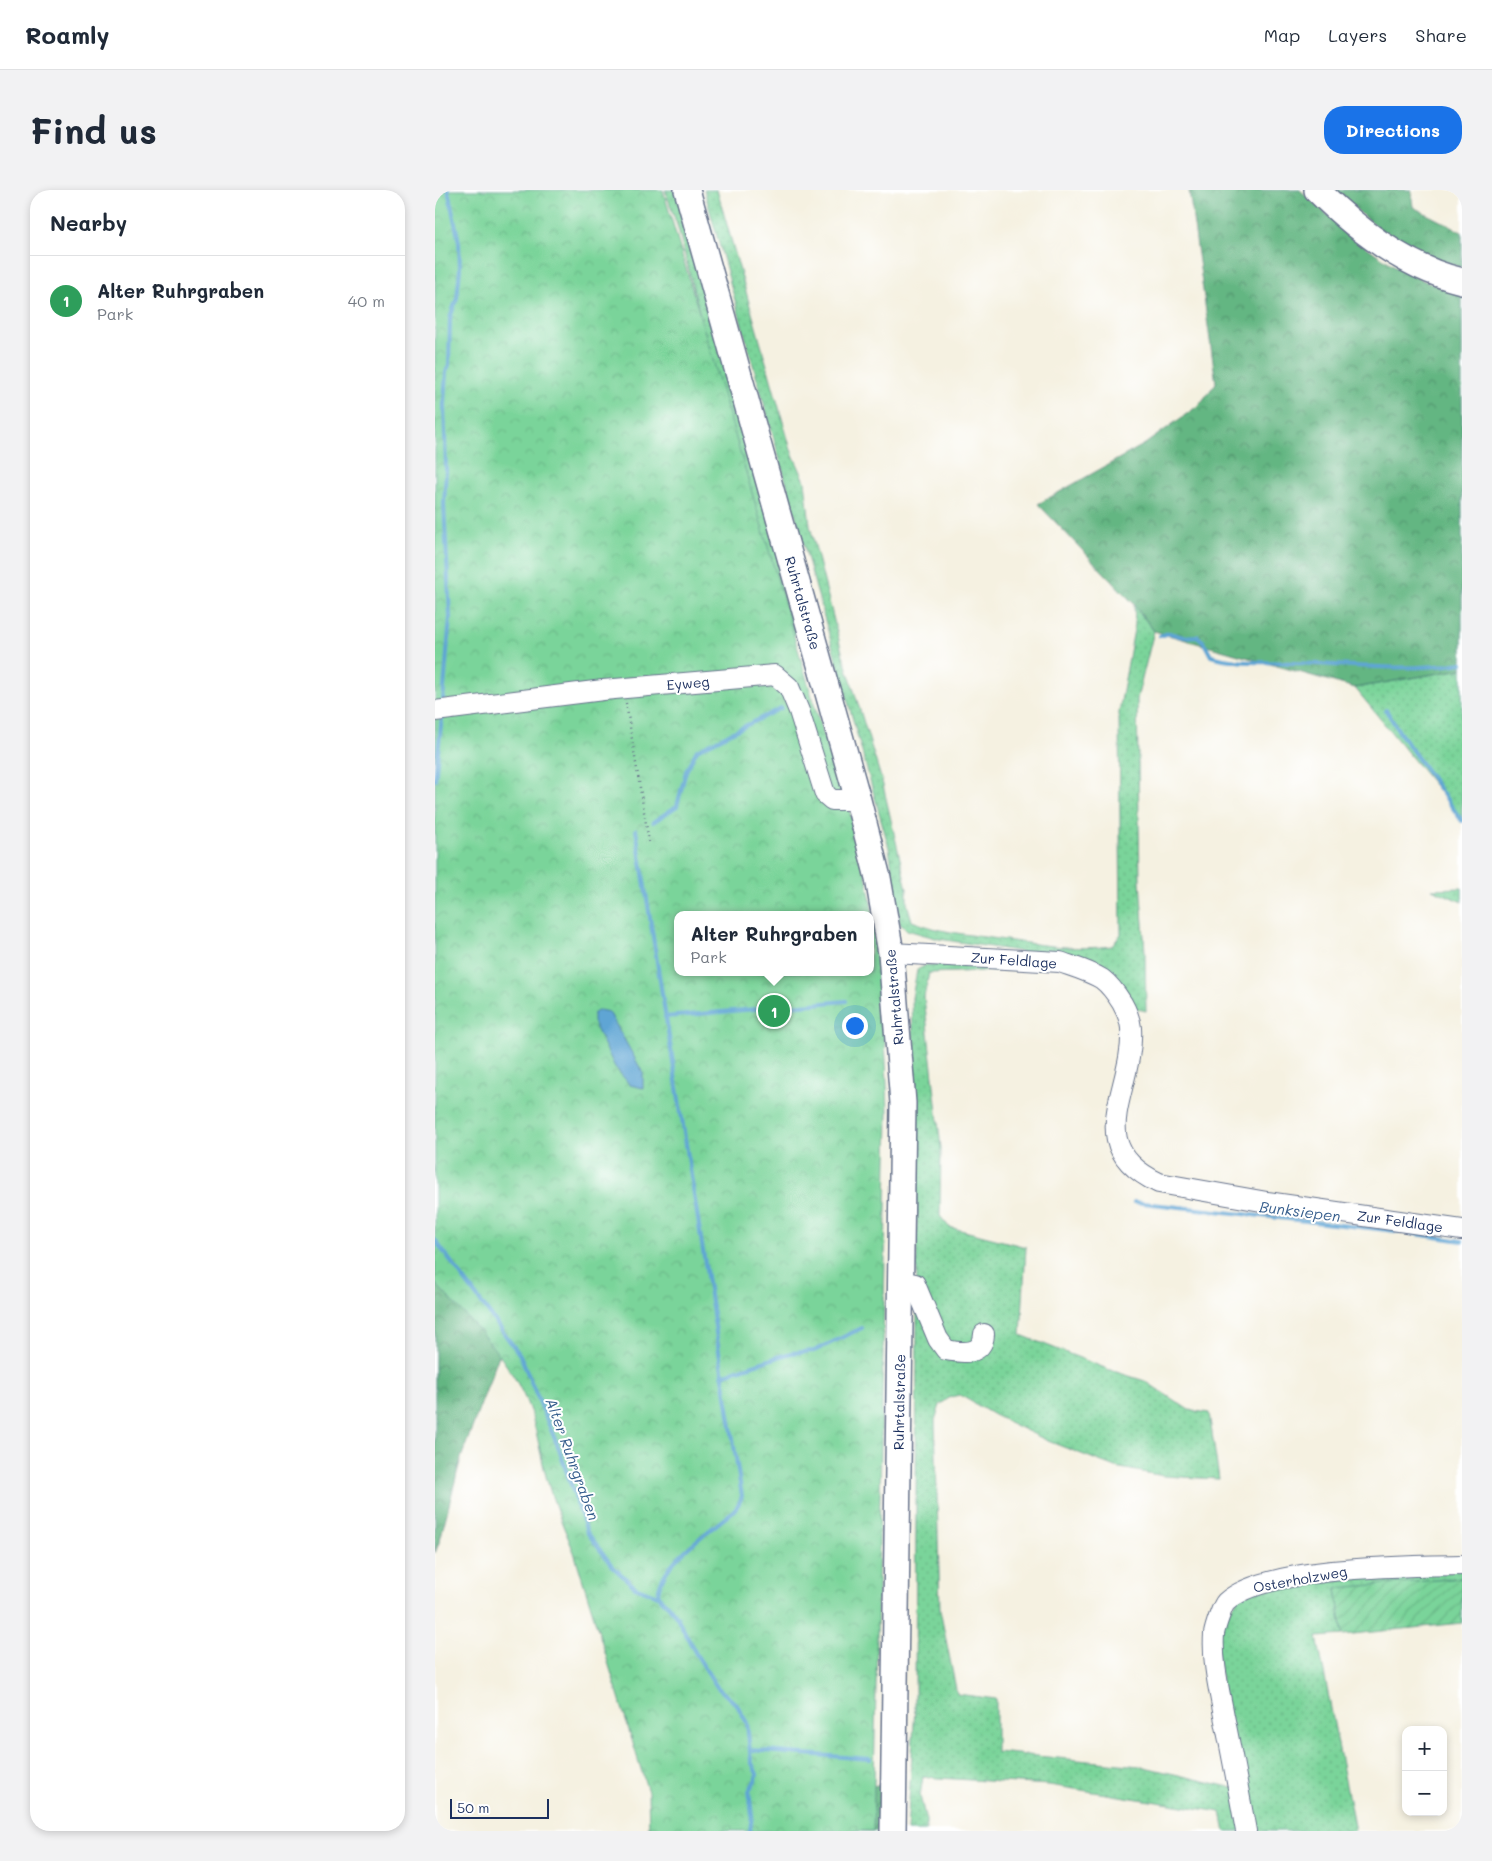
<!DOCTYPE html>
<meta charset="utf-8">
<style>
:root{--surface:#fff;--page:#f2f2f3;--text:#1f2937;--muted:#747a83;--line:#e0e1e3;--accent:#1a73e8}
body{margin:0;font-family:Mali,sans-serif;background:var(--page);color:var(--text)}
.controls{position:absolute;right:15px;bottom:15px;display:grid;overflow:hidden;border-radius:10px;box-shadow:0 2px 8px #0003}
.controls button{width:45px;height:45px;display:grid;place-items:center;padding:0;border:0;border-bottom:1px solid var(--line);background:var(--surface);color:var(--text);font:25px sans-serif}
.scale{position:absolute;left:15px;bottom:12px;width:99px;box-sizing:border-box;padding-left:5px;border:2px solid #1b2f5e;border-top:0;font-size:14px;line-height:18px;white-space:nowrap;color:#1b2f5e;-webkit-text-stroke:4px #fff;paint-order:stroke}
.you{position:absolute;left:419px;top:835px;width:18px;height:18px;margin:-12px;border:4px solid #fff;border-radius:50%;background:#1a73e8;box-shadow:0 0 0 8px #1a73e833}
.badge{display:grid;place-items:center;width:32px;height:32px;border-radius:50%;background:var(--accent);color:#fff;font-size:16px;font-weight:700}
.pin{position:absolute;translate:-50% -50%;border:2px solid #fff;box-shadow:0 1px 5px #0006}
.popup{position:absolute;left:239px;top:721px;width:200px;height:65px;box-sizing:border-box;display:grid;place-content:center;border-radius:10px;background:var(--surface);filter:drop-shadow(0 1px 4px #0005);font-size:16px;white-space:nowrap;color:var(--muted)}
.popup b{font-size:19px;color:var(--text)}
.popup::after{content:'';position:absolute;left:50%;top:100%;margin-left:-10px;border:10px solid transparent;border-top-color:var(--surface)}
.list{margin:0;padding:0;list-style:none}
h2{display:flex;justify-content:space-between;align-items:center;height:65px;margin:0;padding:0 20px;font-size:21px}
h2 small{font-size:16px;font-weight:400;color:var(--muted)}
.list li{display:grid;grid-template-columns:32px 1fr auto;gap:15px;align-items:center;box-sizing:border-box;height:90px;padding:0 20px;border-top:1px solid var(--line)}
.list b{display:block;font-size:19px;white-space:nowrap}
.list p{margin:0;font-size:16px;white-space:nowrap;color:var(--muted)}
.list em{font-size:16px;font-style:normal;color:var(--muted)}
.map{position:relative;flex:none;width:1027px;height:1641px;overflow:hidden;border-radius:20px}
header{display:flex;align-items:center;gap:30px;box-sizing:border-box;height:70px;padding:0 25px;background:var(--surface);border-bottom:1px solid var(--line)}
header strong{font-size:24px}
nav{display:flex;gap:28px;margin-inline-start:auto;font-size:18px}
.intro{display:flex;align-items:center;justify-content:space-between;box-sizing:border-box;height:120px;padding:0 30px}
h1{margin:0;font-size:35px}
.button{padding:12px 22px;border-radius:20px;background:var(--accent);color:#fff;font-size:18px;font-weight:700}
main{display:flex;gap:30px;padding:0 30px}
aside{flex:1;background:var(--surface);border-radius:20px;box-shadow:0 2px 8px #0003}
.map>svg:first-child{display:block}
.grass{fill:url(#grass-dots);stroke:#4a827c}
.forest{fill:url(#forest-crowns);stroke:#3f7270}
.park{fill:url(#park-crowns);stroke:#4a827c;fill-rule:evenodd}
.garden{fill:url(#garden-furrows);stroke:#4a827c}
.water{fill:#5ea5d4;stroke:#3c6a99}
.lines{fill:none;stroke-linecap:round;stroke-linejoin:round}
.stream{stroke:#5ea5d4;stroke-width:4}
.minor-casing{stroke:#67738c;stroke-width:22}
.major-casing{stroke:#67738c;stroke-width:28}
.path{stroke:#67738c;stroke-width:2.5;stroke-dasharray:1 4;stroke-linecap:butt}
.minor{stroke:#fff;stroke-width:20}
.major{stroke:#fff;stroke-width:25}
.labels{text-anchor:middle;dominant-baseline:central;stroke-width:4;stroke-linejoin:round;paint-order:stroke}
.street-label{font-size:14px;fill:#1b2f5e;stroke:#fff}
.water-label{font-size:15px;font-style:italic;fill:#365e8d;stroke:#fff}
</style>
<header>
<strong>Roamly</strong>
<nav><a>Map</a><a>Layers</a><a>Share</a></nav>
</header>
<div class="intro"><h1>Find us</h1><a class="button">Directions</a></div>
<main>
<aside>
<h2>Nearby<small></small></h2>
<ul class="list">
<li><span class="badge" style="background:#2e9e5b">1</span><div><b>Alter Ruhrgraben</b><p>Park</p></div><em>40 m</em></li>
</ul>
</aside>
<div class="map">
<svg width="1027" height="1641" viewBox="0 0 1027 1641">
<defs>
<pattern id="grass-dots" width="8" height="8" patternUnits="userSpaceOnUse" patternTransform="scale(1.25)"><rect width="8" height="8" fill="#7ad49a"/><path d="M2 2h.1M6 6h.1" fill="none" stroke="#69b687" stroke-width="1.8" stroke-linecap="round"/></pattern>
<pattern id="forest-crowns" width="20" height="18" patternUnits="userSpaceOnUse" patternTransform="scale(1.25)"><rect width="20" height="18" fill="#63b682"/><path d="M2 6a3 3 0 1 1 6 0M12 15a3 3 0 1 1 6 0" fill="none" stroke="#51946e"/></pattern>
<pattern id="park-crowns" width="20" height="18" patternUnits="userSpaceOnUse" patternTransform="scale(1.25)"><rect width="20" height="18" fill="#7ad49a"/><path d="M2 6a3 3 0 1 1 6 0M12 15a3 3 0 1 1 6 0" fill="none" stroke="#69b687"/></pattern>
<pattern id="garden-furrows" width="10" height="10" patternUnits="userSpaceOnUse" patternTransform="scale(1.25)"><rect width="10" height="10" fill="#7ad49a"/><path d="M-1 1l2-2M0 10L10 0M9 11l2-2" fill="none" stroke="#69b687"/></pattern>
</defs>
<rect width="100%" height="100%" fill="#fff"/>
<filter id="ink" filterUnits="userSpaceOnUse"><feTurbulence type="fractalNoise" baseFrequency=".02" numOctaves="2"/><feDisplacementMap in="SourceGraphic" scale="10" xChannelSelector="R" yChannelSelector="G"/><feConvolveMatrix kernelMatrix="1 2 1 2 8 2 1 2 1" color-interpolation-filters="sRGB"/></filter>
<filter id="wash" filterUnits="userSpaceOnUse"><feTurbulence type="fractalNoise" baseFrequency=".0096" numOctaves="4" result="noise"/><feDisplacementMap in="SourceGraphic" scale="20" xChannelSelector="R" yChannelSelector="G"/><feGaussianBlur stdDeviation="1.12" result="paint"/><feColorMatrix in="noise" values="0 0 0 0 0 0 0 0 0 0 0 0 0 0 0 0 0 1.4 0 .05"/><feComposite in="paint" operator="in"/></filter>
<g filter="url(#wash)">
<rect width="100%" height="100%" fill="#f5f1e1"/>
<g class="grass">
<path d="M230 0H241L368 443 357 445 284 200 243 38Z"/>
<path d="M269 0H282L356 260 370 291 375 336 407 462 447 591 472 699V713L477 731C507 743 531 744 563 749 601 754 638 761 677 756L686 744 684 522 700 434 699 415 719 441 702 509 705 691 710 762 711 821 699 818 680 793 582 761 504 749 472 740 465 734 454 658Z"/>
<path d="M1027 479V629L920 498Z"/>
<path d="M1027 698V712L997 699Z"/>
<path d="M581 774 580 780 494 783 489 807 506 958 505 1026 514 1037 591 1057 586 1145 675 1180 710 1191 754 1220 774 1223 784 1289 729 1286 680 1277 613 1251 559 1225 525 1205 515 1207 505 1215 500 1230 505 1420 522 1504 561 1509V1562L705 1576 803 1599 779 1442 809 1400 1027 1375V1388L901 1399 908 1445 882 1447 920 1641H790L786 1622 614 1595 488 1587 485 1606 491 1630V1641H472L480 1518 482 1111 481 958 477 808 482 780 491 775Z"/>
</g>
<g class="forest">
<path d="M754 0H865C914 44 960 88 1027 103V479L920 498 719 441 699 414 603 314 710 254 764 215 781 193Z"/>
<path d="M897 0H976L978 17 1027 42V78L982 61 948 42Z"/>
<path d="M0 1058 66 1160 26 1268 5 1350 0 1363Z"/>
<path d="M445 1595 444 1641H401L426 1597Z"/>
</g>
<path class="park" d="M0 0H228L385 534C398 576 415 616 425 658 446 745 450 834 453 923L438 1641H214L213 1602 139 1362C129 1338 119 1315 112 1290 105 1265 102 1237 92 1213 73 1166 33 1129 0 1093ZM243 725H435V782H243Z"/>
<path class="garden" d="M1027 1388V1433L908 1445 901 1398Z"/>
<path class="water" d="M164 820 174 822 208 883V898L195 895 180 877 158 832V824Z"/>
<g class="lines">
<g class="stream">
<path d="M725 446 734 443 748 447 762 446 768 451 776 466C806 475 829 471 859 473 915 475 972 482 1027 473"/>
<path d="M8 510 15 427 9 314 11 280 9 214 11 182 14 175 15 128 22 108 25 79 24 52 13 0"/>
<path d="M951 520 965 543 1027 631"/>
<path d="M0 590 7 526"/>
<path d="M218 632 242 616 251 581 262 560 346 518"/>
<path d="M201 640 307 1306C303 1320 292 1326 281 1335 260 1352 224 1377 223 1406"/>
<path d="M230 827 411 811"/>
<path d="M699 1012 961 1041 1027 1051"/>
<path d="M0 1050 85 1165 124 1259 152 1342 178 1377 200 1397 223 1406 234 1416 242 1427 261 1464 282 1497 302 1515 312 1533 316 1571 322 1584 321 1589 314 1601 317 1625 315 1641"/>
<path d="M287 1185 356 1163 379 1161 427 1138"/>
<path d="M315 1560 435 1569"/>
</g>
</g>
</g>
<g filter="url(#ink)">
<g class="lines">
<g class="minor-casing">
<g id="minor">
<path d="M0 521 168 500 340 485 354 497 364 521 390 604 397 610H423"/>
<path d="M456 763 625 772C639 777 654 781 667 789 675 795 682 805 687 813 691 820 695 829 696 838 700 900 644 955 724 993L832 1012 1027 1040"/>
<path d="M466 1091 480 1094 503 1149 511 1160C527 1163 548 1166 549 1144"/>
<path d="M811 1641C804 1603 797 1564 789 1526 784 1499 777 1471 779 1444 780 1438 787 1416 791 1412 830 1376 973 1376 1027 1375"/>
</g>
</g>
<g class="major-casing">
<g id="major">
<path d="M252 0 423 610 443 688 456 763 468 913 458 1641"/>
<path d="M882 0C922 40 971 78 1027 91"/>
</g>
</g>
<path class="path" d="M191 513 214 652"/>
<use href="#minor" class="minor"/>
<use href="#major" class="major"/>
</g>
</g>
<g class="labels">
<g class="street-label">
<text transform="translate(368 413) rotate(74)">Ruhrtalstraße</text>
<text transform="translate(253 493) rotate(-5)">Eyweg</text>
<text transform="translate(579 770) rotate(4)">Zur Feldlage</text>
<text transform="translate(459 807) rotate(-95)">Ruhrtalstraße</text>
<text transform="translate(965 1031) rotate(8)">Zur Feldlage</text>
<text transform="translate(464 1212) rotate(-89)">Ruhrtalstraße</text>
<text transform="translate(865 1389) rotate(-10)">Osterholzweg</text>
</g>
<g class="water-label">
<text transform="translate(865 1021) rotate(7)">Bunksiepen</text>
<text transform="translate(138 1269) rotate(70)">Alter Ruhrgraben</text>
</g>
</g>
</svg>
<div class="controls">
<button>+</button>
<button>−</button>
</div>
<div class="scale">50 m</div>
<div class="you"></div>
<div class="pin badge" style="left:339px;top:821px;background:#2e9e5b">1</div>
<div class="popup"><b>Alter Ruhrgraben</b>Park</div>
</div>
</main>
